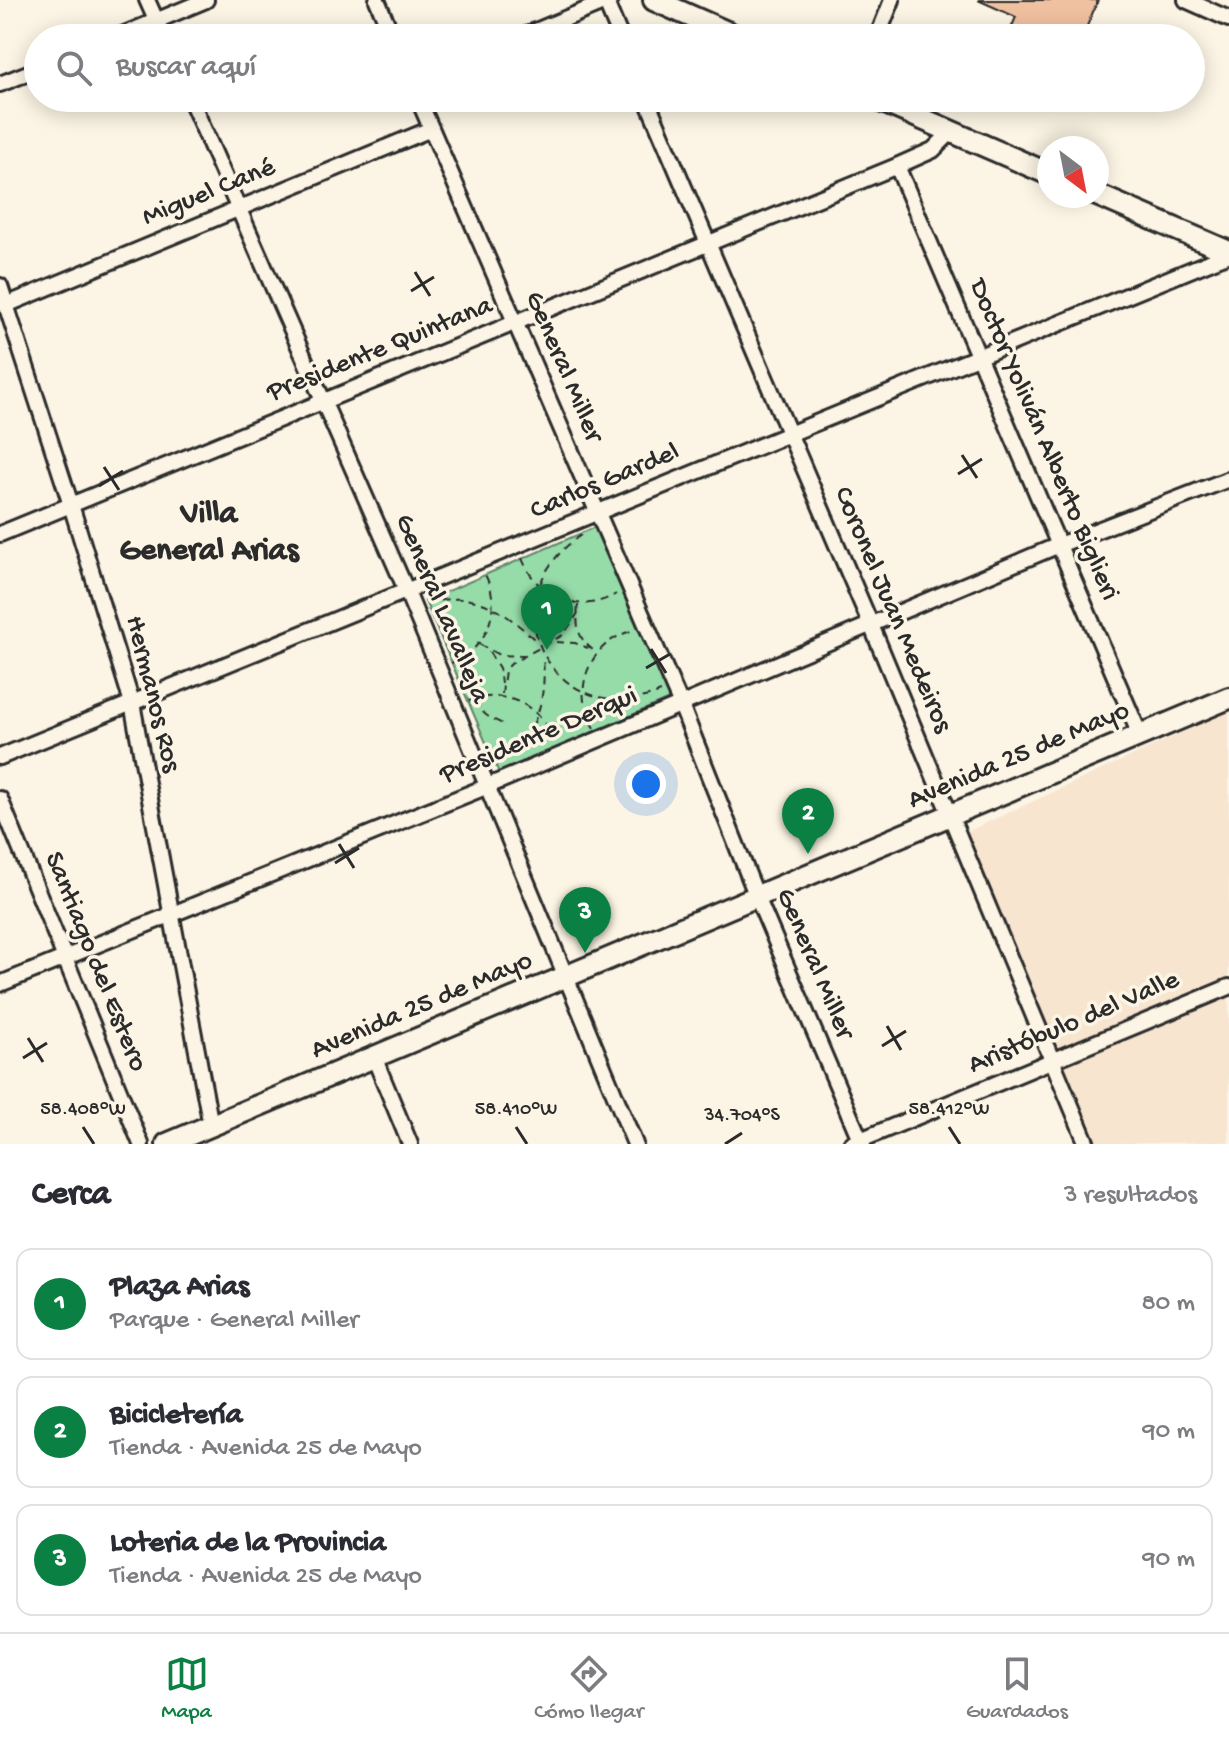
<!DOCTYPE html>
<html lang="es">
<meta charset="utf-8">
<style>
:root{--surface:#fff;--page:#f7f7f7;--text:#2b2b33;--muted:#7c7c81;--line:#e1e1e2;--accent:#0b8043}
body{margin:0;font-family:"Gochi Hand",sans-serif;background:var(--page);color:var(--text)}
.compass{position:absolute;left:1037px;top:136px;width:72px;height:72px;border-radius:50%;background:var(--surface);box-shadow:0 4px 20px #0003;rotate:148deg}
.you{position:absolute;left:646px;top:784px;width:28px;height:28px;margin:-20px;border:6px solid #fff;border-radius:50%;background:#1a73e8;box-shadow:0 0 0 12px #1a73e833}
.badge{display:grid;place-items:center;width:52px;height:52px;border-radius:50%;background:var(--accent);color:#fff;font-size:26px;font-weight:700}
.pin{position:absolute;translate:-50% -66px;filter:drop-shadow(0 2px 4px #0008)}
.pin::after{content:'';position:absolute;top:42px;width:28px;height:24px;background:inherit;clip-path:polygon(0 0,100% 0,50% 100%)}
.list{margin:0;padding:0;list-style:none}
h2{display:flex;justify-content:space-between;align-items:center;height:104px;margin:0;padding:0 32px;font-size:34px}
h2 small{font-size:26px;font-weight:400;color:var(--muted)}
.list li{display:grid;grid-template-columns:52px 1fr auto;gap:24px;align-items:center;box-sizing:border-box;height:112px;margin:0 16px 16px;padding:0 16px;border:2px solid var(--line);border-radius:16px}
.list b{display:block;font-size:30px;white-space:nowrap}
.list p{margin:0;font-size:26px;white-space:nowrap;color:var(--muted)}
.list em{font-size:26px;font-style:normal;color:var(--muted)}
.icon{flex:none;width:44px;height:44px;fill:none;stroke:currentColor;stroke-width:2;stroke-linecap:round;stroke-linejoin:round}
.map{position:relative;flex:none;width:1229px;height:1144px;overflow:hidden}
.search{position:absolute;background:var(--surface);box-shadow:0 4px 20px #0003;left:24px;right:24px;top:24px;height:88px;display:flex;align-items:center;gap:20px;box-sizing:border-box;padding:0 28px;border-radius:44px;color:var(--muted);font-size:30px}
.sheet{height:488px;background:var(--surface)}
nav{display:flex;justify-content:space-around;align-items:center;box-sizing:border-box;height:112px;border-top:2px solid var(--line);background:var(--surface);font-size:22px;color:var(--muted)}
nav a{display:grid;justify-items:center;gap:4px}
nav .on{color:var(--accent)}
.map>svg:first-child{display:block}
.built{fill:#f8e5d0}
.green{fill:#96dca9;stroke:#60846a;stroke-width:2}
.building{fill:#f0c1a0;stroke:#2b2b2b;stroke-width:2}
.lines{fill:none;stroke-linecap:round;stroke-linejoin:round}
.street-casing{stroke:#2b2b2b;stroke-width:20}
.secondary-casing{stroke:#2b2b2b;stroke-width:26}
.path{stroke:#2b2b2b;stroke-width:2;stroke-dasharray:8 6;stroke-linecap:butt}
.street{stroke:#fcf5e5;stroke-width:14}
.secondary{stroke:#fcf5e5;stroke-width:20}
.ticks{fill:none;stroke:#2b2b2b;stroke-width:3}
.labels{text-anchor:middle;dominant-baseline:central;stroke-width:7;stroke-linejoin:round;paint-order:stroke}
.street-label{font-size:28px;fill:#2b2b2b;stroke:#fcf5e5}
.quarter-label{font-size:32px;font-weight:bold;fill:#2b2b2b;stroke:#fcf5e5}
.ticks-label{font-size:20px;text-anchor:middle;fill:#2b2b2b;stroke:#fcf5e5;stroke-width:7;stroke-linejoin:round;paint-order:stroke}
</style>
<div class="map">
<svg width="1229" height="1144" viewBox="0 0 1229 1144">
<rect width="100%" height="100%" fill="#fcf5e5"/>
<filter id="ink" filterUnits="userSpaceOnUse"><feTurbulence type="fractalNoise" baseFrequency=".0125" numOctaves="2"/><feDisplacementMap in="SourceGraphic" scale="16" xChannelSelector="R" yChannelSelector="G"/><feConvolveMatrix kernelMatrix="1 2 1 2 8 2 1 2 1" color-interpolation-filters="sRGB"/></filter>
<g filter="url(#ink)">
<path class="built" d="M1229 711V1142L1096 1144 962 834Z"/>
<path class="green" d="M595 527 669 699 499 773 425 601Z"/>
<path class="building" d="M978 0H1098L1082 38H1007L1016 17Z"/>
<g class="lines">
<g class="street-casing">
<g id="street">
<path d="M147 0 164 38"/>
<path d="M377 0 393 38"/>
<path d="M605 0 621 38"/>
<path d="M1186 0 1229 19"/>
<path d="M115 38 206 0"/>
<path d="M519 38 610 0"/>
<path d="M877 38 892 0"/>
<path d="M0 84 38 69"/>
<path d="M190 98 407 592 635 1144"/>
<path d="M418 98 681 705 757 897 862 1144"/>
<path d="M646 98 871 625 1087 1144"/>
<path d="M897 166 1140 735"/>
<path d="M0 286 71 505 132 703 211 1126"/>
<path d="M6 305 431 129"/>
<path d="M0 534 897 166 933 150 951 132"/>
<path d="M0 757 1229 254"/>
<path d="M0 799 141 1144"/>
<path d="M0 984 488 786 1059 545 1229 479"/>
<path d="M374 1057 410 1144"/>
<path d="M851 1144 1229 987"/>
</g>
</g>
<g class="secondary-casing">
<g id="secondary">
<path d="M654 0 740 38"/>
<path d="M874 98 1049 174"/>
<path d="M1097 195 1229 252"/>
<path d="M167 1144 1229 698"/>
</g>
</g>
<g class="path">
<path d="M581 535C483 603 553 732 661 692"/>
<path d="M522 558C537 598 579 616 616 594"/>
<path d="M426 604C473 589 501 608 534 639"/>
<path d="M578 605C576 628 577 639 597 653"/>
<path d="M556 642 575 643 588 648"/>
<path d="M479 644 499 655 524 656"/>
<path d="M489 652 499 668 501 683"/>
<path d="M451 663C487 650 504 607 484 573"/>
<path d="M502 694 505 670 512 663 563 635 578 613"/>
<path d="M478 699C478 714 492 719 503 724"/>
<path d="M469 701C505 688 541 705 554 741"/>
<path d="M594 728C569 689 591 640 635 630"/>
<path d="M495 765C535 740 547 703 543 657"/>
</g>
<use href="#street" class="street"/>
<use href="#secondary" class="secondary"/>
</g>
</g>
<path class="ticks" d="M415 272 430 296M411 291 434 277M962 455 977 478M104 467 119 490M958 474 982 459M99 486 123 471M651 649 666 673M646 668 670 654M339 844 354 868M335 863 359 848M887 1026 901 1050M28 1038 43 1062M882 1046 906 1031M23 1058 47 1043M83 1127 94 1144M516 1127 527 1144M949 1127 960 1144M725 1144 742 1133"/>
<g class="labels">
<g class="street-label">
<text transform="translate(209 193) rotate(-22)">Miguel Cané</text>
<text transform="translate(380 350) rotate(-22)">Presidente Quintana</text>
<text transform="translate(563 367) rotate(67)">General Miller</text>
<text transform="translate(1043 440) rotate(67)">Doctor Yoliván Alberto Biglieri</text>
<text transform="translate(605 482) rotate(-23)">Carlos Gardel</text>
<text transform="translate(441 609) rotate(67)">General Lavalleja</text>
<text transform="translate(892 610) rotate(67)">Coronel Juan Medeiros</text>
<text transform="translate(152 694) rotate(76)">Hermanos Ros</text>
<text transform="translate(539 736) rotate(-23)">Presidente Derqui</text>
<text transform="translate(1019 756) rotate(-23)">Avenida 25 de Mayo</text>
<text transform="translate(95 962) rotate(68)">Santiago del Estero</text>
<text transform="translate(814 964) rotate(67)">General Miller</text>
<text transform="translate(422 1006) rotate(-23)">Avenida 25 de Mayo</text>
<text transform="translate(1074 1023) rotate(-23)">Aristóbulo del Valle</text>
</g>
<g class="quarter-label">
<text x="209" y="515">Villa<tspan x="209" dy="37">General Arias</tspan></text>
</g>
</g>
<g class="ticks-label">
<text x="83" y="1114">58.408°W</text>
<text x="516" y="1114">58.410°W</text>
<text x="949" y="1114">58.412°W</text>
<text x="742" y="1120">34.704°S</text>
</g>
</svg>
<svg class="compass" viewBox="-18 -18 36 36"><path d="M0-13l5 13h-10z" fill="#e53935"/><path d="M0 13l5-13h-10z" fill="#7c7c81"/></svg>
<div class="you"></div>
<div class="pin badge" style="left:547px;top:650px">1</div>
<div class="pin badge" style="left:808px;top:854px">2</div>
<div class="pin badge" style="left:585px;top:953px">3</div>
<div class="search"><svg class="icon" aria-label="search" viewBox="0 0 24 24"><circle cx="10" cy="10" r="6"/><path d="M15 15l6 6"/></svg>Buscar aquí</div>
</div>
<section class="sheet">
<h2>Cerca<small>3 resultados</small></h2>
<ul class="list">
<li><span class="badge">1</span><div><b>Plaza Arias</b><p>Parque · General Miller</p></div><em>80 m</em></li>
<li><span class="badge">2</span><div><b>Bicicletería</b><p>Tienda · Avenida 25 de Mayo</p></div><em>90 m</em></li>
<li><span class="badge">3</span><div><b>Loteria de la Provincia</b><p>Tienda · Avenida 25 de Mayo</p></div><em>90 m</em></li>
</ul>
</section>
<nav>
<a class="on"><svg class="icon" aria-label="map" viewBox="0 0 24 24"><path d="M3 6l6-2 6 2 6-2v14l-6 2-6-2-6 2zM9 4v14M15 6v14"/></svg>Mapa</a>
<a><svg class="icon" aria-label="directions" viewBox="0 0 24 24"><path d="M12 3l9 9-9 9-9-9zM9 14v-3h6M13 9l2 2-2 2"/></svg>Cómo llegar</a>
<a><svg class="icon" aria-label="saved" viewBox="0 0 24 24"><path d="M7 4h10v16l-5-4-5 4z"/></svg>Guardados</a>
</nav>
